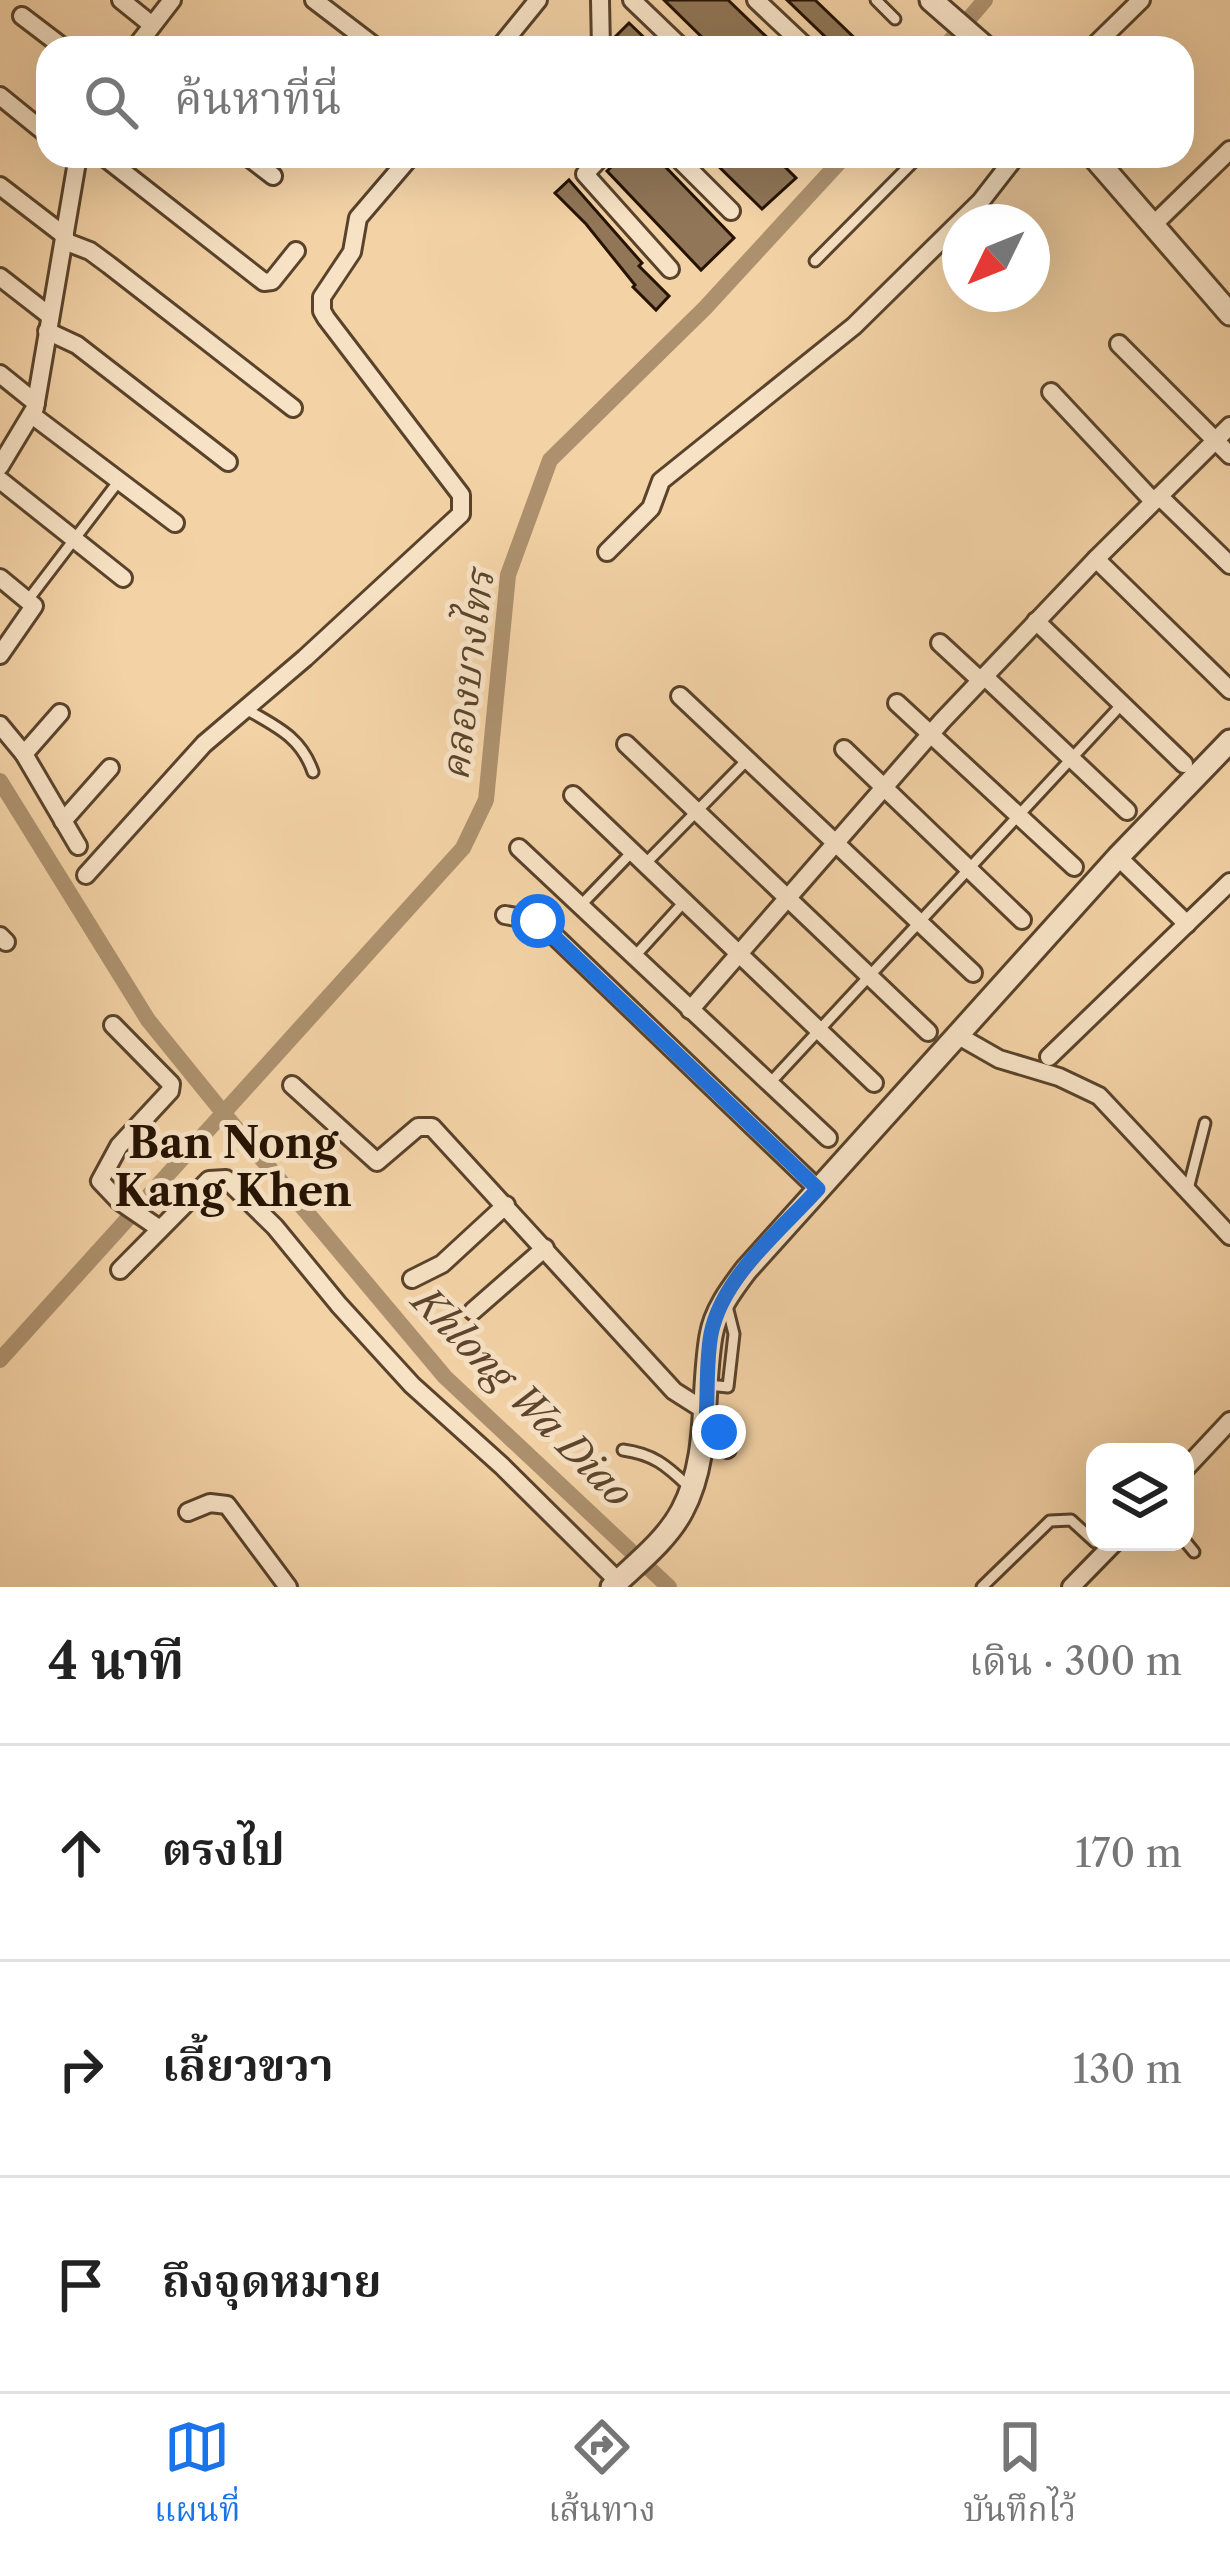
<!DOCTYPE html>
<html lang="th">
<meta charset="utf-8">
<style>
:root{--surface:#fff;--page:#f2f2f2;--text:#222;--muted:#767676;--line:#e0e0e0;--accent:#1a73e8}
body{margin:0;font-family:"Libre Caslon Text","Noto Serif Thai",serif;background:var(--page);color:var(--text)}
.controls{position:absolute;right:36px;bottom:36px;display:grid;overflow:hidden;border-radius:24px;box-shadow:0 12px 48px #0002}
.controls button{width:108px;height:108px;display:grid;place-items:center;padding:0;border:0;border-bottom:3px solid var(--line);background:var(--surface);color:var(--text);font:60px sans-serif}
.compass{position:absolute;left:942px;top:204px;width:108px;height:108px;border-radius:50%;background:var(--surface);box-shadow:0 12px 48px #0002;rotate:227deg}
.stop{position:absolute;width:36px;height:36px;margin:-27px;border:9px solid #1a73e8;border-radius:50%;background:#fff}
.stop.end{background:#1a73e8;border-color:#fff;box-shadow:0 3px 12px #0008}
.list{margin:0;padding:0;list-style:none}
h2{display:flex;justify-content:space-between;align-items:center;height:156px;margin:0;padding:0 48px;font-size:51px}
h2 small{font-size:39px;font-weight:400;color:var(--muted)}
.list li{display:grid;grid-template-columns:78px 1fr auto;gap:36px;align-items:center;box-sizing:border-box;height:216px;padding:0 48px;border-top:3px solid var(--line)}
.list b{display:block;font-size:45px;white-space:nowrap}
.list em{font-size:39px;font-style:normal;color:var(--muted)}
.icon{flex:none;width:66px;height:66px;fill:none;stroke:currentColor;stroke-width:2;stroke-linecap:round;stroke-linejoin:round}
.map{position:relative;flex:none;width:1230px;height:1587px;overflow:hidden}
.search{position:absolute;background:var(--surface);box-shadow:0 12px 48px #0002;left:36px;right:36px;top:36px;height:132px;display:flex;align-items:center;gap:30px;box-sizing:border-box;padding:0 42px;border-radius:36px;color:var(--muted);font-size:45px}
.sheet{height:804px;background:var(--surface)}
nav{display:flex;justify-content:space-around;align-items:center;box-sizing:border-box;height:168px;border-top:3px solid var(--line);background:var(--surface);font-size:33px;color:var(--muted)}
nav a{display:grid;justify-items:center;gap:6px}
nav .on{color:var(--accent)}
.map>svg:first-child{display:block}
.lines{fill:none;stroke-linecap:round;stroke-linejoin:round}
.canal{stroke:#ad916e;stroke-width:16}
.building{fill:#917657;stroke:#261302;stroke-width:3}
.service-casing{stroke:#59432b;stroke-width:15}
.minor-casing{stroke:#59432b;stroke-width:22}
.tertiary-casing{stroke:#59432b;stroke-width:27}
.service{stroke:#f7e2c5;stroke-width:9}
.minor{stroke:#f7e2c5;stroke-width:16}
.tertiary{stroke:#f7e2c5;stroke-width:21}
.route{stroke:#1a73e8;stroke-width:15}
.labels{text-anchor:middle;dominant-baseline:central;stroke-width:10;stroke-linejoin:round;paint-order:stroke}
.water-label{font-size:39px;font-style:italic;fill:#5c452d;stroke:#f7e2c5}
.quarter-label{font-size:42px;font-weight:bold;fill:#261302;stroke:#f7e2c5}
</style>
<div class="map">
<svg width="1230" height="1587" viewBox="0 0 1230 1587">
<rect width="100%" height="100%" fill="#f3d2a6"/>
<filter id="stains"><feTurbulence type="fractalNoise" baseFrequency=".00167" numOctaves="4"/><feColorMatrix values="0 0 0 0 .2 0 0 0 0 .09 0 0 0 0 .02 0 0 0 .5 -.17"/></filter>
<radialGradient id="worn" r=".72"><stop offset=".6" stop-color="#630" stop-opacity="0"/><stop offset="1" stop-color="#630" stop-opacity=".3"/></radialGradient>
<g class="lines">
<g class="canal">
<path d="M944 48 985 0"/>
<path d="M0 781 148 1020 225 1115 445 1377 669 1587"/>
<path d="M0 1360 463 848 486 800 508 575 550 460 705 308 845 156"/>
</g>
</g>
<g class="building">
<path d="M664 0H728L778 48H713Z"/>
<path d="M787 0H815L865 48H837Z"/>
<path d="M629 23 655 48H627L616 36Z"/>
<path d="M623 156H655L734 238 701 270 607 171Z"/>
<path d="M708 156H774L796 178 762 209Z"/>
<path d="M569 180 642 263 639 266 669 296 656 310 633 287 635 285 586 224 555 193Z"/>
</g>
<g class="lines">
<g class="service-casing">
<g id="service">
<path d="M876 0 895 19"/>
<path d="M815 261 919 156"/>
<path d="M28 600 118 482"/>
<path d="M246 709C277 727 301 737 313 772"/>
<path d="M645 864 747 760"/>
<path d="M580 906 632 852"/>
<path d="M635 956 684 902"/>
<path d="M769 1084 1123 703"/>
<path d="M1187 1193 1205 1123"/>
<path d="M708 1385 728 1387 734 1334 727 1306"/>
<path d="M623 1450C653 1454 666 1465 688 1486"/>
<path d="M1185 1541 1194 1552"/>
<path d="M982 1587 1050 1521 1071 1520 1095 1542"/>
</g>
</g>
<g class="minor-casing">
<g id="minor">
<path d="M121 0 152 25"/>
<path d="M314 0 377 48"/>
<path d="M600 0 601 48"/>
<path d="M632 0 682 48"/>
<path d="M756 0 807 48"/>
<path d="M22 16 64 48"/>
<path d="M135 48 172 0"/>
<path d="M499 48 538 0"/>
<path d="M1092 48 1141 0"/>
<path d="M0 96 48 135"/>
<path d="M103 156 264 282 272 281 296 251"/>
<path d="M247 156 273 176"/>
<path d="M602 156 585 174 670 269"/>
<path d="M676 156 731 211"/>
<path d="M0 186 65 236"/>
<path d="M1152 226 1230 150"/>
<path d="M64 241 90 251 109 265 293 408"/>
<path d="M0 277 50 316"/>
<path d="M47 331 77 345 228 462"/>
<path d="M1119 344 1230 455"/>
<path d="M0 374 36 403"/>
<path d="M1051 392 1153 501"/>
<path d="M32 415 175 523"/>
<path d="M0 466 35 408 78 156"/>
<path d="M0 480 123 578"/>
<path d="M1159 496 1230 565"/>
<path d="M607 552 651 508 661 481 854 326 981 201 1016 156"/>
<path d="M1096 559 1230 690"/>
<path d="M0 578 34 606 0 655"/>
<path d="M1036 621 1184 764"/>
<path d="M940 643 980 680"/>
<path d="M984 676 1127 811"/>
<path d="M680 696 973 973"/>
<path d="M897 703 1074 867"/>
<path d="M0 725 24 754 78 846"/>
<path d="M626 744 928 1032"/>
<path d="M844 749 1022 920"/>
<path d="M24 754 60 713"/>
<path d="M573 795 874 1083"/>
<path d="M63 821 110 768"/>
<path d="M519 848 828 1138"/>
<path d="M1118 857 1187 924"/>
<path d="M86 875 204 744 305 658 461 514V495L326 318 322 311V297L352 252 358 218 411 156"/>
<path d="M505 915 539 921 818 1189"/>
<path d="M0 936 6 942"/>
<path d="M690 1010 942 721 1096 559 1230 426"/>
<path d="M113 1025 171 1084 170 1091 119 1146 100 1181 119 1201 160 1229"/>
<path d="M957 1035 999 1059 1059 1077 1099 1096 1230 1236"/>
<path d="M1049 1057 1230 882"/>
<path d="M292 1085 377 1162 418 1127H432L674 1391 707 1412"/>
<path d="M120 1270 209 1180 226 1179 275 1227 339 1305 412 1385 502 1466 618 1581"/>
<path d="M412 1279 442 1264 506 1205"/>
<path d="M473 1311 545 1248"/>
<path d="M706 1420 719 1432 727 1449"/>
<path d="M1185 1469 1230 1421"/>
<path d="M188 1512 210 1503 227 1505 288 1587"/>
<path d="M1071 1587 1115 1542"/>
</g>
</g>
<g class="tertiary-casing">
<g id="tertiary">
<path d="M931 0 986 48"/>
<path d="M1093 156 1230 314"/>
<path d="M612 1587C636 1564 666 1541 682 1511 711 1457 701 1394 711 1336 715 1311 731 1290 746 1270L1118 857 1230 741"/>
</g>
</g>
<use href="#service" class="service"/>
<use href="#minor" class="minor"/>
<use href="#tertiary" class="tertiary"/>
</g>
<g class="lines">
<path class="route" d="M538 921 818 1189C781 1230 722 1277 711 1334 706 1361 708 1392 706 1420L719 1432"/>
</g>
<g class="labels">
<g class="water-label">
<text transform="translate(467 675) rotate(-83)">คลองบางไทร</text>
<text transform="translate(523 1397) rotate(45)">Khlong Wa Diao</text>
</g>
<g class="quarter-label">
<text x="233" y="1143">Ban Nong<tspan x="233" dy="48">Kang Khen</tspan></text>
</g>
</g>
<rect width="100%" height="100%" filter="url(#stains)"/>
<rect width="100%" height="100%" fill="url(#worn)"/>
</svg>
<div class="controls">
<button><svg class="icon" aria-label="layers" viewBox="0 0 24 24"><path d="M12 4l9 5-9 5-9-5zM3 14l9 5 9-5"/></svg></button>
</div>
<svg class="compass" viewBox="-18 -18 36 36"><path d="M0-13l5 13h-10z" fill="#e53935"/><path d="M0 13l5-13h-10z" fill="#767676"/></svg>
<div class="stop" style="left:538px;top:921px"></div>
<div class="stop end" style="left:719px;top:1432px"></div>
<div class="search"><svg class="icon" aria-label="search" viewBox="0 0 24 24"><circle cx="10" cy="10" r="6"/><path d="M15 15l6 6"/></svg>ค้นหาที่นี่</div>
</div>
<section class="sheet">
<h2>4 นาที<small>เดิน · 300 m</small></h2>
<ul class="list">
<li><svg class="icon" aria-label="ahead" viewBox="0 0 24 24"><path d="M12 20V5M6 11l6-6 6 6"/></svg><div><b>ตรงไป</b></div><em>170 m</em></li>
<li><svg class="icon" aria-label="right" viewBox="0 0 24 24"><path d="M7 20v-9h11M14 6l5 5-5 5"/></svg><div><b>เลี้ยวขวา</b></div><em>130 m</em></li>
<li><svg class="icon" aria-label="arrive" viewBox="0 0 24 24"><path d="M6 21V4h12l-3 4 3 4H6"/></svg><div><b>ถึงจุดหมาย</b></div></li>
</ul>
</section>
<nav>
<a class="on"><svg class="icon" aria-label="map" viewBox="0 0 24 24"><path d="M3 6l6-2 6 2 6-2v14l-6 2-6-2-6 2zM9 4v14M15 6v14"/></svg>แผนที่</a>
<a><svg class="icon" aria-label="directions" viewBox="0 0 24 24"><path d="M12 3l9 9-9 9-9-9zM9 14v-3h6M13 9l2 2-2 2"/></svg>เส้นทาง</a>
<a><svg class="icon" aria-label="saved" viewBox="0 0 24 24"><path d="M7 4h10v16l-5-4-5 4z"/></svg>บันทึกไว้</a>
</nav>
